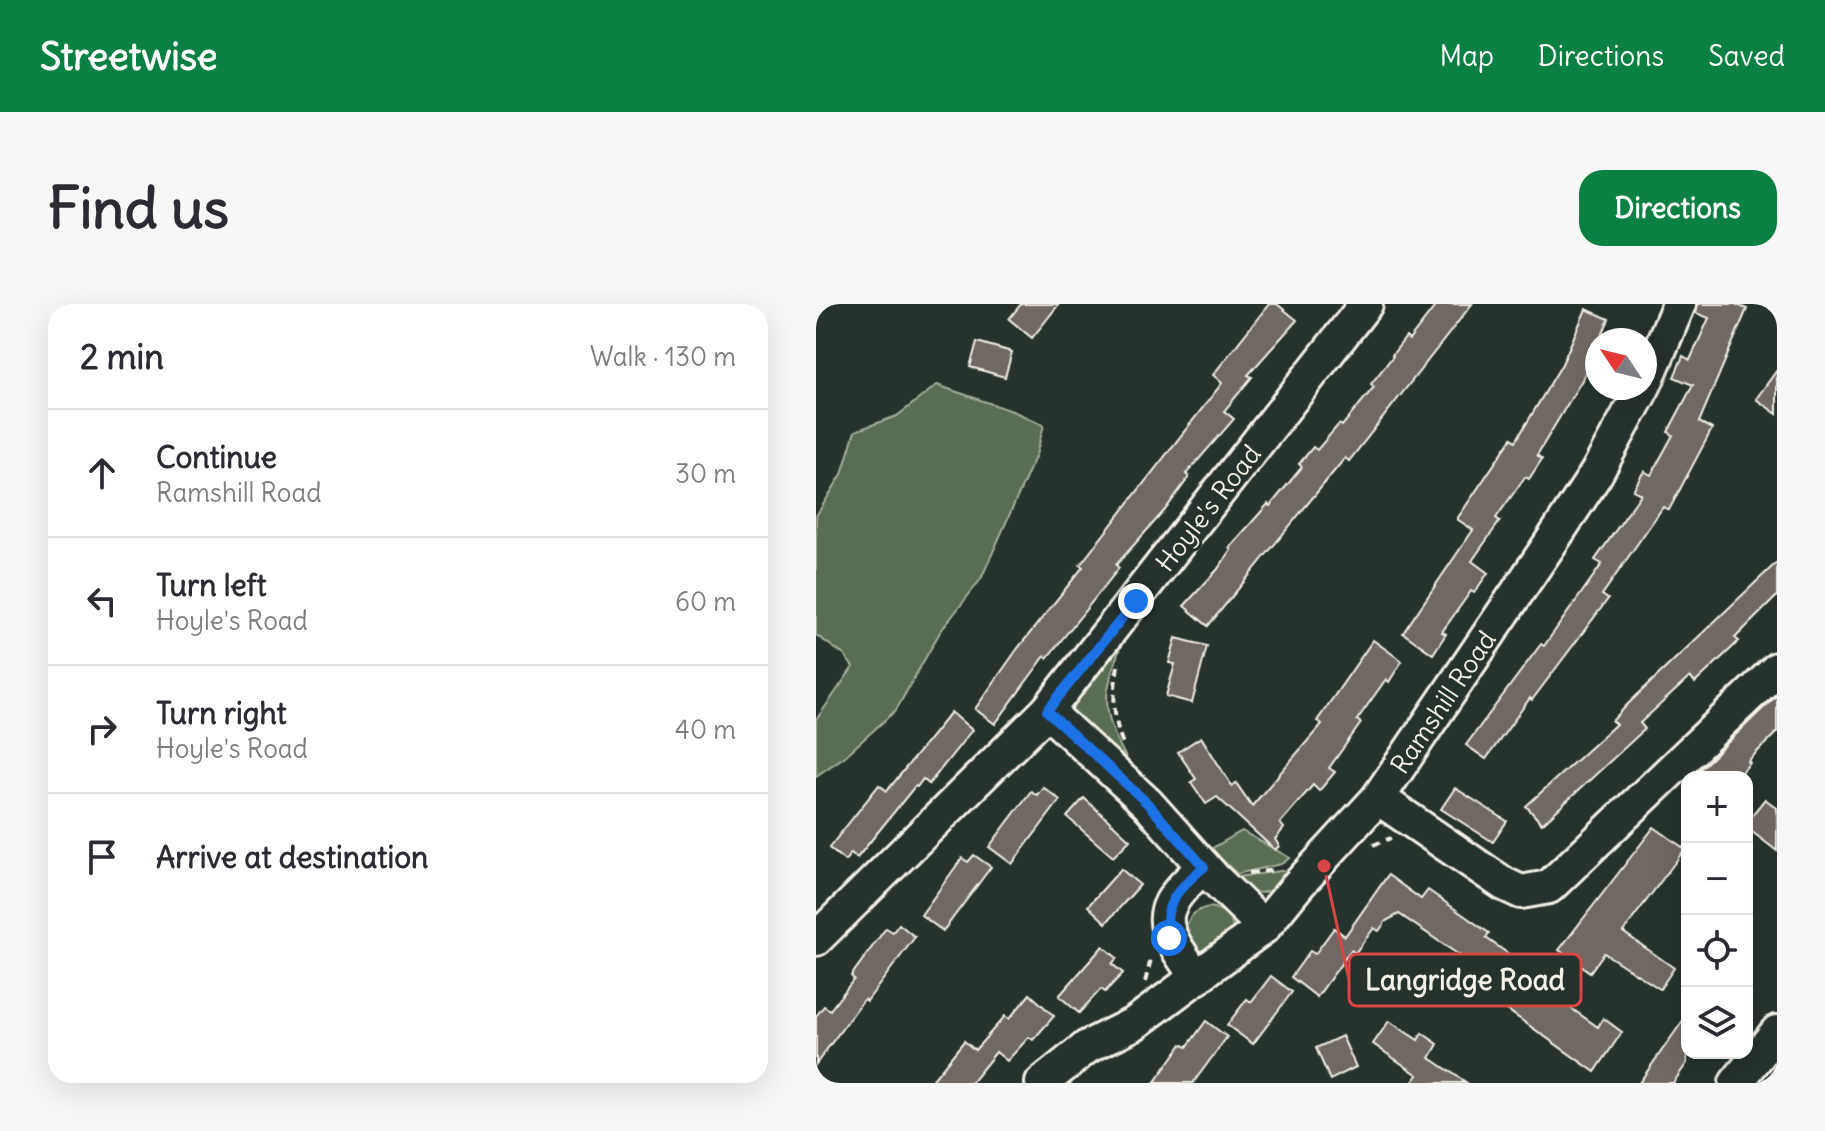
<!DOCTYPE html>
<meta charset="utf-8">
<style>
:root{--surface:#fff;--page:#f7f7f7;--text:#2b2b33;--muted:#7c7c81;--line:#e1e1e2;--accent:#0b8043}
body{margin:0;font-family:Delius,sans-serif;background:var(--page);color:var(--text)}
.controls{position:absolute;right:24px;bottom:24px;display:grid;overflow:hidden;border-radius:16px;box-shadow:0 8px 32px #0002}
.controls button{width:72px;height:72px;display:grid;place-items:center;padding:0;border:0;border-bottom:2px solid var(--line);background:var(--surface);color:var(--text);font:40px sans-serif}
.compass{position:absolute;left:769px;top:24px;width:72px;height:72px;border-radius:50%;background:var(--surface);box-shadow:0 8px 32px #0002;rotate:305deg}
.stop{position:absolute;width:24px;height:24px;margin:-18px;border:6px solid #1a73e8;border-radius:50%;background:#fff}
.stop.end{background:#1a73e8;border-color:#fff;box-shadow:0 2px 8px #0008}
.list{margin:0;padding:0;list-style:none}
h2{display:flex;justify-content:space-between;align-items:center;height:104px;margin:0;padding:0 32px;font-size:34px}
h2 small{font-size:26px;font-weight:400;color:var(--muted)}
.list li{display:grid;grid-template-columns:52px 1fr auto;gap:24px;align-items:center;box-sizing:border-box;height:128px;padding:0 32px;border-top:2px solid var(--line)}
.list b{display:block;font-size:30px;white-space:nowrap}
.list p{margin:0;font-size:26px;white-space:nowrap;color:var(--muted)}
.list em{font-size:26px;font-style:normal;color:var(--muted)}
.icon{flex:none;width:44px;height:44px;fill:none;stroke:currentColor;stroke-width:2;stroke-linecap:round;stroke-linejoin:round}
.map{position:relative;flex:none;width:961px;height:779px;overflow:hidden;border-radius:24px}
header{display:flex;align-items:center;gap:48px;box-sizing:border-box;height:112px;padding:0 40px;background:var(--accent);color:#fff}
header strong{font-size:38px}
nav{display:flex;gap:44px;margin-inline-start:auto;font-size:28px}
.intro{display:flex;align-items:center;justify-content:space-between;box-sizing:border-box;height:192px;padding:0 48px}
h1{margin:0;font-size:56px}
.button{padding:20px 36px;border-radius:24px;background:var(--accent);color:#fff;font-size:28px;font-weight:700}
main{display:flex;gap:48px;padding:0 48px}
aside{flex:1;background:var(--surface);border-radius:24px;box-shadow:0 8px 32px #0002}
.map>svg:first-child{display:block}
.green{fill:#596d51;stroke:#a6af9c;stroke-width:2}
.building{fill:#706762;stroke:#f4f1e8;stroke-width:2}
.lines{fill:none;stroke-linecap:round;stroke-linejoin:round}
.minor-casing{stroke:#f4f1e8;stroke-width:38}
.path{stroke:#f4f1e8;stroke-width:4;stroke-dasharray:8 6;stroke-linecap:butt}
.minor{stroke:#26332d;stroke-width:32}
.route{stroke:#1a73e8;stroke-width:10}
.labels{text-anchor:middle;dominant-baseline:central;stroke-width:6;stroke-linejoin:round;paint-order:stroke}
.street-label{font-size:26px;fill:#f4f1e8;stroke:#26332d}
.leader{fill:none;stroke:#da4645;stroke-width:3}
.callout-dot{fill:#da4645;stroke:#26332d;stroke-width:3}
.callout{fill:#26332d;stroke:#da4645;stroke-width:3}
.callout-label{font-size:28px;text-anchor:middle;font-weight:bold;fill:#f4f1e8}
</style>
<header>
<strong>Streetwise</strong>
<nav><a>Map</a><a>Directions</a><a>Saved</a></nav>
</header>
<div class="intro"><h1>Find us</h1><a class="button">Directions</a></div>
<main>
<aside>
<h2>2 min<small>Walk · 130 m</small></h2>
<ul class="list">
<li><svg class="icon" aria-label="ahead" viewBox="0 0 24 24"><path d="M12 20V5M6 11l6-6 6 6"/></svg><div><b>Continue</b><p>Ramshill Road</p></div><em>30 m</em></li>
<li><svg class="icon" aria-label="left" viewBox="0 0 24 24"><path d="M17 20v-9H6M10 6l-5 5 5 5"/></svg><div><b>Turn left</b><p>Hoyle's Road</p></div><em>60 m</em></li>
<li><svg class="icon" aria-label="right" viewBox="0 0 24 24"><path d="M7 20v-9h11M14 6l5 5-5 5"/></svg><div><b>Turn right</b><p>Hoyle's Road</p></div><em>40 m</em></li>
<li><svg class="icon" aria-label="arrive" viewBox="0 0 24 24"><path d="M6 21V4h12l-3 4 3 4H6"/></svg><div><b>Arrive at destination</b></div></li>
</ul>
</aside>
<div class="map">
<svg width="961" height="779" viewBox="0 0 961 779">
<rect width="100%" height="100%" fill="#26332d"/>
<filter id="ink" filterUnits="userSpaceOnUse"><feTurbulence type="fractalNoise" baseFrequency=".0125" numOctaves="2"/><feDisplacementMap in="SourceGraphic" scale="16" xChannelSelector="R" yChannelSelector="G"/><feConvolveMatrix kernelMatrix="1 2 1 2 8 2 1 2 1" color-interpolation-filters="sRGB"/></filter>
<g filter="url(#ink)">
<g class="green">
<path d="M121 81 199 108 228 121 220 151 165 275 124 328 80 406 28 453 0 472V416L37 363 28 351 0 331V212L26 170 39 127 81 112Z"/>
<path d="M313 318C306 340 296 362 292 385 286 421 311 454 327 484L259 417 256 407 258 395Z"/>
<path d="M426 527 474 554 465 560 421 570 395 545Z"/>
<path d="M479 565C454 590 444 599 414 574Z"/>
<path d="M393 603C408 605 416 613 418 628L391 651 383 649 369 630C370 615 377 606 393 603Z"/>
</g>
<g class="building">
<path d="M205 0H243L216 34 193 15Z"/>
<path d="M453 0H461L481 16 432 71 436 73 408 107 418 115 370 170 373 173 349 206 300 261 303 264 231 354 229 352 179 420 159 405 202 344 267 263 264 261 406 79 397 71Z"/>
<path d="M621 0H656L533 157 529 154 392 322 368 302 401 266 415 246 413 244 452 200 454 202 486 163 483 160 497 143 501 146 523 120 526 122 558 83 555 80 577 52 576 51 590 33 593 36Z"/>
<path d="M882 0H919L931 5 883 118 896 125 853 206 847 203 786 291 792 295 716 396 714 394 670 455 650 441 725 340 728 342 786 260 779 256 825 190 817 186 828 167 835 171 857 131 852 128 877 81 858 73 867 52 874 56 893 14 880 9Z"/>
<path d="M770 5 793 15 784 36H781V42L766 76 721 151 726 155 713 175 709 173 680 214 684 217 656 257 672 269 658 289 655 287 626 328 630 330 617 350 587 329 657 226 641 215 696 134 700 137 746 60Z"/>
<path d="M161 38 196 48 189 73 154 63Z"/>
<path d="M961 66V110L940 95Z"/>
<path d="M961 258V292L919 334 923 337 879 379 874 373 824 419 829 425 726 520 710 502 800 420 796 417 813 399Z"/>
<path d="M360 334 391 342 376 399 350 392 359 360 353 359Z"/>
<path d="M557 336 586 357 573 378 570 375 541 416 545 419 513 464 519 468 503 487 497 481 464 519 468 524 459 535 463 542 459 546 401 493 390 500 375 478 380 475 362 448 385 433 416 482 420 479 436 502 506 420 501 417Z"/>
<path d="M961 391V428L932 457 934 459 921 473H876Z"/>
<path d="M135 408 156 426 113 480 107 475 101 483 99 482 41 554 35 549 29 557 13 544 63 481 71 487Z"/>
<path d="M227 483 244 496 196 560 173 543 215 487 221 491Z"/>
<path d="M639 484 691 517 677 538 625 505Z"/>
<path d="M268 494 314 536 297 553 251 513Z"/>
<path d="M949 495 961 504V547L931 524V517Z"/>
<path d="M838 523 869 545 807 628 858 664 844 685 788 649 774 668 743 646Z"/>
<path d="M158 551 175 563 127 627 105 611 146 554 152 558Z"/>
<path d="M305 565 324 581 290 619 272 602Z"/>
<path d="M572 571 605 595 612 586 673 629 670 634 704 658 699 665 782 723 787 714 806 728 779 768 677 696 672 703 654 691 664 676 648 665 653 658 583 610 570 617 563 627 558 624 539 649 535 646 501 693 475 673 494 647 499 650 518 624 529 632Z"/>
<path d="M83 620 99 633 51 697 48 695 0 760V712L8 702 14 706 38 675 35 672 70 624 77 628Z"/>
<path d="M287 642 301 654 296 660 307 669 289 688 285 685 263 709 243 692Z"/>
<path d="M455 672 476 688 437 740 411 721 431 695 435 698Z"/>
<path d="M214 690 238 712 217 736 213 733 191 757 180 748 155 779H114L148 737 159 746 189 712 193 715Z"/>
<path d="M871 711V759L857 779H823Z"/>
<path d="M390 717 411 733 377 779H338L366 740 371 743Z"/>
<path d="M573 717 602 736 606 729 622 740 614 754 651 779H596L602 771 557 740Z"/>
<path d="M526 732 540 763 514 776 500 744Z"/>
</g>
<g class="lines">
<g class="minor-casing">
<g id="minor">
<path d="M829 80 863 0"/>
<path d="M231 407 331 499 398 574 448 623"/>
<path d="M562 494 688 580 705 588 733 583 961 365"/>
<path d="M0 635 231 407 550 0"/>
<path d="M381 674C345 622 334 609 388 563"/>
<path d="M226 779 271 743 319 719 448 623 482 581 562 494 742 228 780 170 827 84"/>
<path d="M920 779 961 728"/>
</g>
</g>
<g class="path">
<path d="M302 362C297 390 296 413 307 440"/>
<path d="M557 541 575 534"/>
<path d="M433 569 460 566"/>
<path d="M329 678 335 655"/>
</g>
<use href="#minor" class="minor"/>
</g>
</g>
<g class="lines" filter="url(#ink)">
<path class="route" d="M320 297 231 407 331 499 388 563C365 582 344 601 353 634"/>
</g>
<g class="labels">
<g class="street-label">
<text transform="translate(392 204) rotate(-52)">Hoyle's Road</text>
<text transform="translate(627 398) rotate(-56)">Ramshill Road</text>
</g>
</g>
<path class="leader" d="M508 562L533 676"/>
<circle class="callout-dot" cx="508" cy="562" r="8"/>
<rect class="callout" x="533" y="650" width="232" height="52" rx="8"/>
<g class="callout-label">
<text x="649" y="686">Langridge Road</text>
</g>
</svg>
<div class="controls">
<button>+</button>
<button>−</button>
<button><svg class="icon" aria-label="locate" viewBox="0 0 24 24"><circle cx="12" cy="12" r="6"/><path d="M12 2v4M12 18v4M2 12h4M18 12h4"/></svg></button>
<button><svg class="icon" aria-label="layers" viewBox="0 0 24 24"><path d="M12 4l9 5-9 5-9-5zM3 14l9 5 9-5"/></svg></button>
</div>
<svg class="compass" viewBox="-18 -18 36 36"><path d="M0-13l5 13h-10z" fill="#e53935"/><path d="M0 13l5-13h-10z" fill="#7c7c81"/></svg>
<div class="stop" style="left:353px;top:634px"></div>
<div class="stop end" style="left:320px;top:297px"></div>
</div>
</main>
